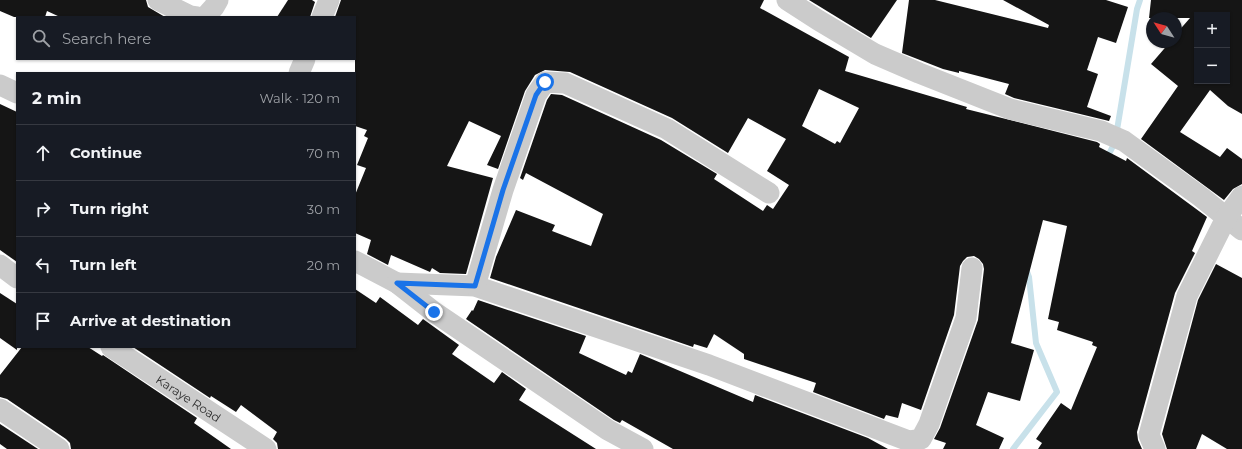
<!DOCTYPE html>
<meta charset="utf-8">
<style>
:root{--surface:#171b24;--page:#242831;--text:#f1f3f6;--muted:#9ea1a6;--line:#363941}
body{margin:0;font-family:Montserrat,sans-serif;background:var(--page);color:var(--text)}
.controls{position:absolute;right:12px;top:12px;display:grid;overflow:hidden;border-radius:0px;box-shadow:0 1px 3px #0004}
.controls button{width:36px;height:36px;display:grid;place-items:center;padding:0;border:0;border-bottom:1px solid var(--line);background:var(--surface);color:var(--text);font:20px sans-serif}
.compass{position:absolute;left:1146px;top:12px;width:36px;height:36px;border-radius:50%;background:var(--surface);box-shadow:0 1px 3px #0004;rotate:306deg}
.stop{position:absolute;width:12px;height:12px;margin:-9px;border:3px solid #1a73e8;border-radius:50%;background:#fff}
.stop.end{background:#1a73e8;border-color:#fff;box-shadow:0 1px 4px #0008}
.list{margin:0;padding:0;list-style:none}
h2{display:flex;justify-content:space-between;align-items:center;height:52px;margin:0;padding:0 16px;font-size:17px}
h2 small{font-size:13px;font-weight:400;color:var(--muted)}
.list li{display:grid;grid-template-columns:26px 1fr auto;gap:12px;align-items:center;box-sizing:border-box;height:56px;padding:0 16px;border-top:1px solid var(--line)}
.list b{display:block;font-size:15px;white-space:nowrap}
.list em{font-size:13px;font-style:normal;color:var(--muted)}
.icon{flex:none;width:22px;height:22px;fill:none;stroke:currentColor;stroke-width:2;stroke-linecap:round;stroke-linejoin:round}
.map{position:relative;flex:none;width:1242px;height:449px;overflow:hidden}
.search{position:absolute;background:var(--surface);box-shadow:0 1px 3px #0004;left:16px;top:16px;width:340px;height:44px;display:flex;align-items:center;gap:10px;box-sizing:border-box;padding:0 14px;border-radius:0px;color:var(--muted);font-size:15px}
.panel{position:absolute;background:var(--surface);box-shadow:0 1px 3px #0004;left:16px;top:72px;width:340px;height:276px;border-radius:0px}
.map>svg:first-child{display:block}
.lines{fill:none;stroke-linecap:round;stroke-linejoin:round}
.stream{stroke:#c8e1ea;stroke-width:6}
.building{fill:#151515;fill-rule:evenodd}
.minor{stroke:#cbcbcb;stroke-width:21}
.route{stroke:#1a73e8;stroke-width:5}
.labels{text-anchor:middle;dominant-baseline:central;stroke-width:4;stroke-linejoin:round;paint-order:stroke}
.street-label{font-size:12px;fill:#2e2e2e;stroke:#fff}
</style>
<div class="map">
<svg width="1242" height="449" viewBox="0 0 1242 449">
<rect width="100%" height="100%" fill="#fff"/>
<g class="lines">
<g class="stream">
<path d="M1106 160 1115 142 1137 9 1140 0"/>
<path d="M1013 449 1057 392 1036 343 1029 277 1026 269"/>
</g>
</g>
<g class="building">
<path d="M0 0H146L148 7 165 17H60L47 11 45 17H14L0 11Z"/>
<path d="M288 0H312L315 2 310 17H277Z"/>
<path d="M341 0H764L760 8 849 57 845 71 967 107 966 109 1097 142 1100 144 1099 147 1126 161 1127 158 1207 217 1192 251 1195 253 1175 293 1137 432 1138 440 1142 449H1038L1042 443 1036 439 1061 403 1071 410 1097 347 1092 345 1093 342 1057 330 1059 322 1048 319 1067 226 1043 220 1011 343 1034 350 1020 401 988 392 976 425 1004 438 999 449H943L946 443 934 439 940 428 978 320 984 269 983 264 979 259 974 256 967 257 963 261 960 266 954 315 921 410 902 403 898 418 886 415 884 419 813 392 816 383 744 359V354L714 334 707 348 694 344 693 347 490 278 496 257 516 210 555 225 552 231 591 246 603 214 526 173 523 180 520 178 547 100 551 94 562 95 661 140 717 174 714 179 763 211 767 205 773 209 789 185 767 171 786 139 748 118 728 153 672 118 570 72 545 70 535 75 525 91 498 169 487 165 501 136 469 121 447 166 493 178 466 274 440 273 432 268 430 272 391 255 388 265 367 254 371 240 355 233V195L366 168 357 165 368 138 364 136 367 130 355 126V17H335ZM819 89 859 108 840 143 837 141 835 144 802 126Z"/>
<path d="M809 0H897L871 38Z"/>
<path d="M909 0H935L1048 28 1049 25 1003 0H1106L1128 7 1116 43 1098 37 1087 70 1098 74 1087 107 1111 116 1109 121 1014 98 1005 94 1009 84 959 71V73L943 69 902 53Z"/>
<path d="M1151 0H1242V114L1228 106 1210 90 1180 132 1220 157 1227 148 1242 159V184L1233 189 1224 200 1141 139 1178 86 1151 64 1170 42H1176V34L1190 18H1149ZM1197 15H1227V81H1197Z"/>
<path d="M0 104 17 112V262L0 250Z"/>
<path d="M1216 264 1242 278V449H1227L1202 434 1196 449H1167L1162 434 1198 300Z"/>
<path d="M355 289 376 303 380 297 418 325 423 319 459 345 452 354 494 383 502 372 526 389 519 400 596 449H278L277 443 273 439 277 432 241 405 236 412 211 396 210 398 133 347H355Z"/>
<path d="M0 293 17 304V350L0 338Z"/>
<path d="M478 300 586 336 579 353 626 375 628 371 632 373 640 354 753 402 755 395 868 438 888 449H673L622 420 620 423 614 420 466 319 472 310 473 311Z"/>
<path d="M22 347H88L102 356 103 355 197 418 194 423 231 449H71L70 443 66 439 7 399 0 397V375Z"/>
<path d="M0 424 38 449H7L0 444Z"/>
</g>
<g class="lines">
<g class="minor">
<path d="M158 0 190 16 197 17"/>
<path d="M787 0 818 20 875 54 919 73 1010 109 1101 131 1124 141 1201 197 1242 230"/>
<path d="M205 17 214 7 218 0"/>
<path d="M322 17 329 0"/>
<path d="M299 73 305 59"/>
<path d="M0 85 17 93"/>
<path d="M355 261 397 283 434 312 608 430 643 449"/>
<path d="M0 265 17 278"/>
<path d="M397 283 475 286 709 365 909 441 921 439 929 424 966 318 972 268"/>
<path d="M475 286 503 190 536 95 545 82 565 83 667 129 769 193"/>
<path id="s1" d="M111 347 266 449"/>
<path d="M0 409 59 449"/>
<path d="M1155 449 1149 435 1187 296 1226 218 1242 196"/>
</g>
</g>
<g class="lines">
<path class="route" d="M434 312 397 283 475 286 503 190 536 95 545 82"/>
</g>
<g class="labels">
<g class="street-label">
<text stroke="none"><textPath href="#s1" startOffset="93">Karaye Road</textPath></text>
</g>
</g>
</svg>
<div class="controls">
<button>+</button>
<button>−</button>
</div>
<svg class="compass" viewBox="-18 -18 36 36"><path d="M0-13l5 13h-10z" fill="#e53935"/><path d="M0 13l5-13h-10z" fill="#9ea1a6"/></svg>
<div class="stop" style="left:545px;top:82px"></div>
<div class="stop end" style="left:434px;top:312px"></div>
<div class="search"><svg class="icon" aria-label="search" viewBox="0 0 24 24"><circle cx="10" cy="10" r="6"/><path d="M15 15l6 6"/></svg>Search here</div>
<section class="panel">
<h2>2 min<small>Walk · 120 m</small></h2>
<ul class="list">
<li><svg class="icon" aria-label="ahead" viewBox="0 0 24 24"><path d="M12 20V5M6 11l6-6 6 6"/></svg><div><b>Continue</b></div><em>70 m</em></li>
<li><svg class="icon" aria-label="right" viewBox="0 0 24 24"><path d="M7 20v-9h11M14 6l5 5-5 5"/></svg><div><b>Turn right</b></div><em>30 m</em></li>
<li><svg class="icon" aria-label="left" viewBox="0 0 24 24"><path d="M17 20v-9H6M10 6l-5 5 5 5"/></svg><div><b>Turn left</b></div><em>20 m</em></li>
<li><svg class="icon" aria-label="arrive" viewBox="0 0 24 24"><path d="M6 21V4h12l-3 4 3 4H6"/></svg><div><b>Arrive at destination</b></div></li>
</ul>
</section>
</div>
